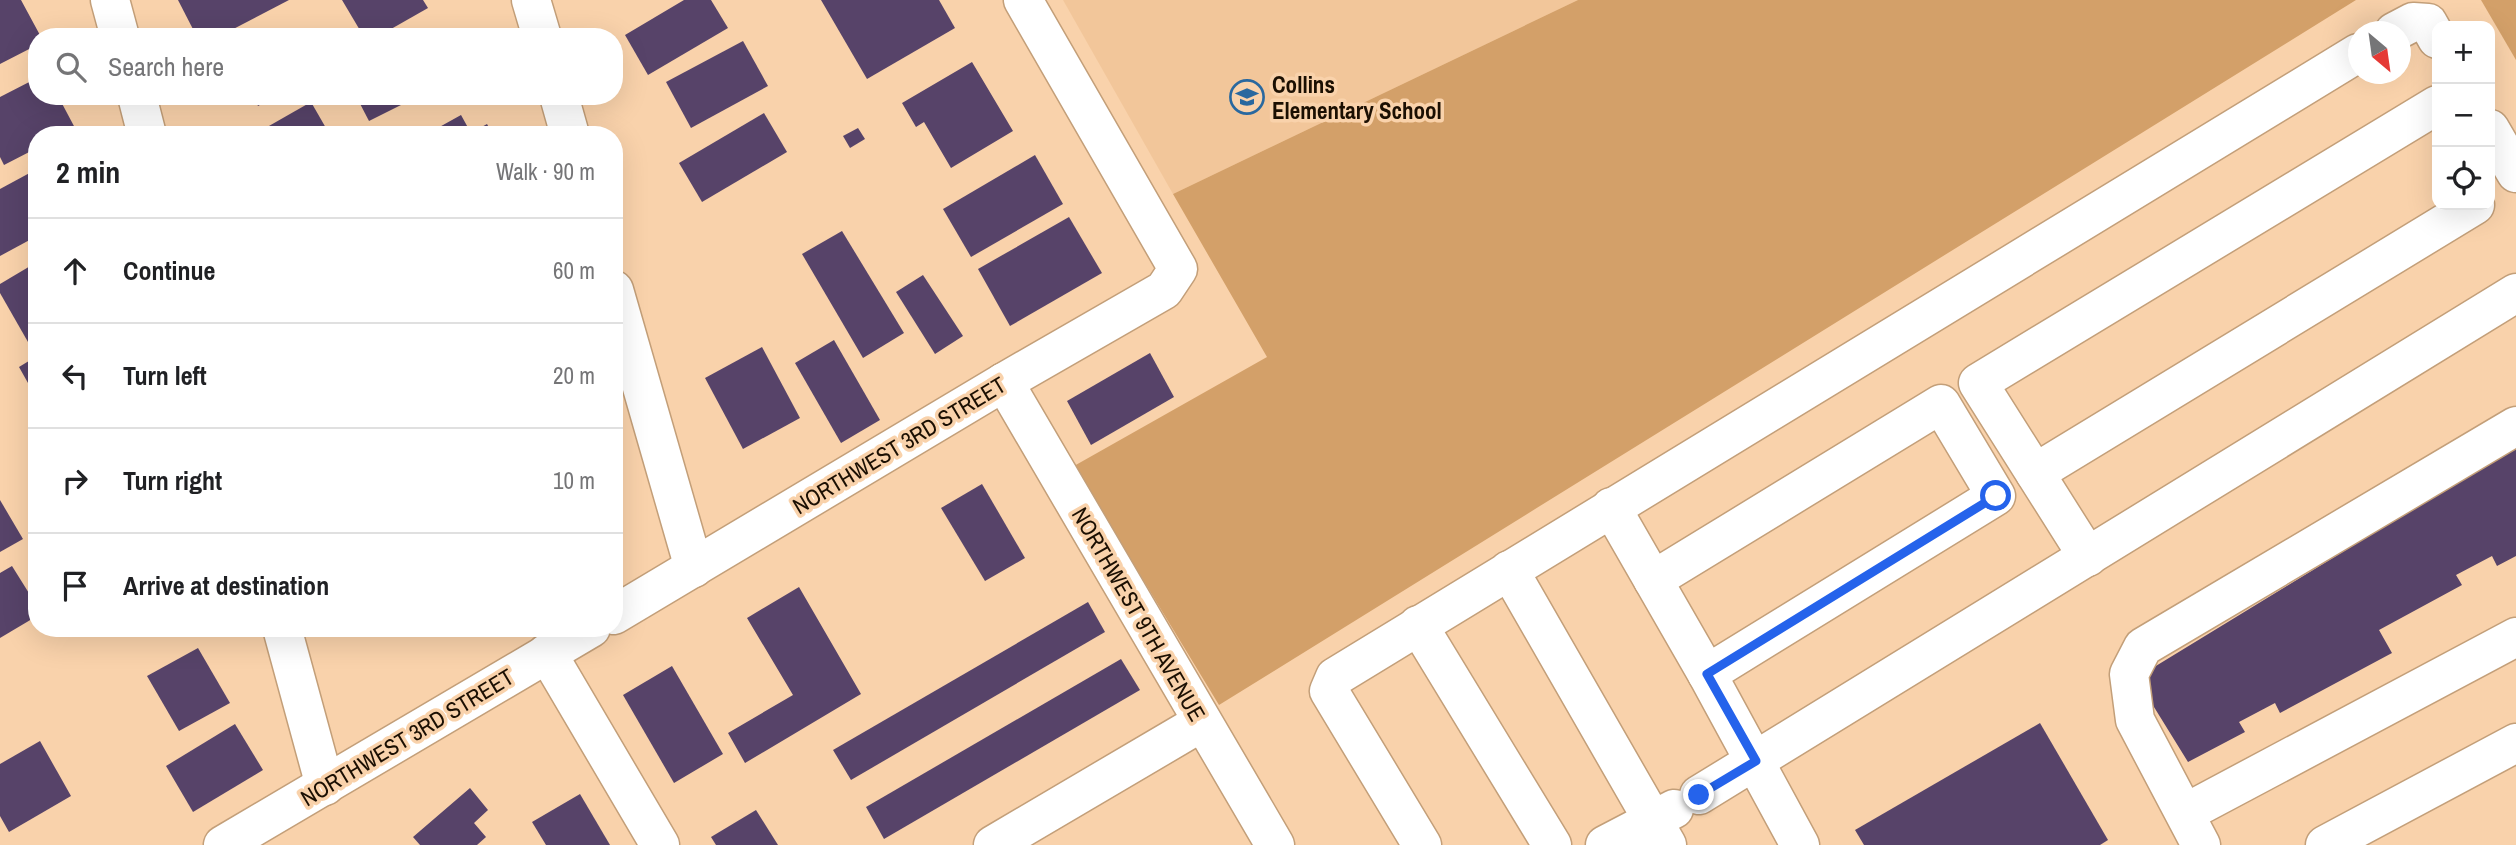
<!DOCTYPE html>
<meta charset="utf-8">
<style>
:root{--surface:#fff;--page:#f2f2f2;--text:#202124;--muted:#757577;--line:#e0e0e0}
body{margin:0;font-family:"Archivo Narrow",sans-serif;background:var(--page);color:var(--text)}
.controls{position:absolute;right:21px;top:21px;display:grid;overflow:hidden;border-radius:14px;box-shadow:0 7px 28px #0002}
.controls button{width:63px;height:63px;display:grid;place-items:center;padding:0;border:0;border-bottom:2px solid var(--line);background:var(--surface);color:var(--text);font:35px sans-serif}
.compass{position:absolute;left:2348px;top:21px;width:63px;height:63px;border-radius:50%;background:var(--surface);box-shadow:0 7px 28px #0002;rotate:151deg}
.stop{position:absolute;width:21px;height:21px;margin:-16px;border:5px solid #2563eb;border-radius:50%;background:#fff}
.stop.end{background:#2563eb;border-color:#fff;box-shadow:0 2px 7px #0008}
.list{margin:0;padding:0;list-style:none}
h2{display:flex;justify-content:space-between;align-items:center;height:91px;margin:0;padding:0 28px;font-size:30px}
h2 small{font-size:23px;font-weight:400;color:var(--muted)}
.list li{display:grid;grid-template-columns:46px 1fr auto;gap:21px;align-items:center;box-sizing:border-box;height:105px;padding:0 28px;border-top:2px solid var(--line)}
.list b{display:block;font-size:26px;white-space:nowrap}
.list em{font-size:23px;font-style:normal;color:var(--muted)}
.icon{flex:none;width:38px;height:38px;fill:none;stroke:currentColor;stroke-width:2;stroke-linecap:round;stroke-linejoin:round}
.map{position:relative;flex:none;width:2516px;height:845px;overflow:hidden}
.search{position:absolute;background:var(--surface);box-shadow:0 7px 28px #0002;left:28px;top:28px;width:595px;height:77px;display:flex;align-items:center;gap:18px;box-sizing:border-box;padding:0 24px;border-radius:28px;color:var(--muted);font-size:26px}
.panel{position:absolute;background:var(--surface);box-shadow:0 7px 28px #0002;left:28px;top:126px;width:595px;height:511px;border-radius:28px}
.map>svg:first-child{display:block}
.built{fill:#f2c69a}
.green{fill:#d3a069}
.building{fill:#574369}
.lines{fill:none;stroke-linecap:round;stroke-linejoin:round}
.minor-casing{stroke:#c39f79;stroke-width:41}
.minor{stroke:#fff;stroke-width:38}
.route{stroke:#2563eb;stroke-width:9}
.labels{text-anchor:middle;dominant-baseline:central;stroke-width:7;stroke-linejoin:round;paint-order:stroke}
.poi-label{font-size:23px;font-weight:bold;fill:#1b0f02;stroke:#f9d2ab;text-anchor:start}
.street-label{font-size:23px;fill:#1b0f02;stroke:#f9d2ab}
</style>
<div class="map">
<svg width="2516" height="845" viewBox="0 0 2516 845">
<rect width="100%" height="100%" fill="#f9d2ab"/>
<path class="built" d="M1063 0H1578L1173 194Z"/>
<g class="green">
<path d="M1578 0H2356L1219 705 1074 466 1267 357 1173 194Z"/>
<path d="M2481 0H2516V60Z"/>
</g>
<g class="building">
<path d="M0 0H21L41 37H37V45L0 64Z"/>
<path d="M178 0H289L218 37H197Z"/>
<path d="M342 0H423L428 8 377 37H364Z"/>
<path d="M684 0H711L728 28 648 75 625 35Z"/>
<path d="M821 0H939L955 28 867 79Z"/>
<path d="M743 41 768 86 691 128 666 82Z"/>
<path d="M972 62 1013 131 951 168 924 122 916 127 902 103Z"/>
<path d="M37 78V96H58L75 128 63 135H37V148L4 165 0 157V97Z"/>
<path d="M253 96H276L258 106Z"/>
<path d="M356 96H407L409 101 369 121Z"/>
<path d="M311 102 330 135H253Z"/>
<path d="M764 113 787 152 702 202 679 163Z"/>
<path d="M461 115 471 133 487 124 493 135H425Z"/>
<path d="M858 128 865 139 850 148 843 136Z"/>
<path d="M1035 155 1063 204 971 257 943 209Z"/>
<path d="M37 169V236L0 256V189Z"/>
<path d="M1069 217 1102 273 1010 326 978 269Z"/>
<path d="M842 231 904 333 863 358 802 254Z"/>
<path d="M37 262V337L28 342 0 293V284Z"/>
<path d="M923 275 963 336 935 354 896 292Z"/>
<path d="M834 340 880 420 841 443 795 363Z"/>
<path d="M762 347 800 418 743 449 705 378Z"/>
<path d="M1150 353 1174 397 1091 445 1067 401Z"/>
<path d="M37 356V399L19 367Z"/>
<path d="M2516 446V556L2497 566 2492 556 2456 575 2462 585 2379 630 2392 653 2280 713 2275 703 2239 722 2245 732 2188 762 2141 686 2146 672Z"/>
<path d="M982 484 1025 558 985 581 941 508Z"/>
<path d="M0 500 23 539 0 552Z"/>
<path d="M12 566 37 606V616L0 638V573Z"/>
<path d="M799 587 861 694 745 763 728 733 793 695 747 618Z"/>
<path d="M1088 602 1105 632 851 780 833 750Z"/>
<path d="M198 648 230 703 179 731 147 676Z"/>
<path d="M1121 659 1140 690 884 839 866 807Z"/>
<path d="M672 666 723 754 674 783 623 695Z"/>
<path d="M2040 723 2108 840 2100 845H1864L1855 830Z"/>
<path d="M235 724 263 770 193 812 166 766Z"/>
<path d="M40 741 71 796 9 832 0 816V764Z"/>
<path d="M470 788 488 810 474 823 486 837 477 845H420L413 837Z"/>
<path d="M580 794 610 845H546L532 822Z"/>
<path d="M756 810 778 845H716L711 837Z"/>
</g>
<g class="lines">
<g class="minor-casing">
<g id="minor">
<path d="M110 0 120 37"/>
<path d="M531 0 542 37"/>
<path d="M2394 32 2413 22 2428 23 2437 39"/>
<path d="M137 96 147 135"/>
<path d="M559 96 570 135"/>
<path d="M2490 129 2516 173"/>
<path d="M614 290 694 568"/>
<path d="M1004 382 1275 845"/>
<path d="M2035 473 2475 205"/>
<path d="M1611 507 1707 674 1800 845"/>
<path d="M2088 557 1978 383 2437 105"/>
<path d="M1509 570 1667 845"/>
<path d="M1653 580 1941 404 1996 496 1707 674"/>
<path d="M614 615 1004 382 1164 290 1178 269 1023 0"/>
<path d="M1418 625 1552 845"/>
<path d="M282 628 325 786"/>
<path d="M547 653 660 845"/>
<path d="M1699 795 2516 293"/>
<path d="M2187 816 2191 810 2516 637"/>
<path d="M223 845 591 628"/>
<path d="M993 845 1202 722"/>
<path d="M1422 845 1329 691 1335 677 2358 53"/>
<path d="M1605 845 1674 809"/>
<path d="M2201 845 2135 720 2129 674 2143 647 2516 426"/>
<path d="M2325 845 2516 743"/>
</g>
</g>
<use href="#minor" class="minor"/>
</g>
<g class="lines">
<path class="route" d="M1699 795 1756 761 1707 674 1996 496"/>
</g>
<defs>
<g id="school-ring" transform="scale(1.75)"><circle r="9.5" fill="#f9d2ab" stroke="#29689f" stroke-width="1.5"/><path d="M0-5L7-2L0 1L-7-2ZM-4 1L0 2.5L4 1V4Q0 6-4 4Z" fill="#29689f"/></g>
</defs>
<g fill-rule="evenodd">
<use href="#school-ring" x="1247" y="97"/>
</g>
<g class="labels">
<g class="poi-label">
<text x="1272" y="84">Collins<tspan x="1272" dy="26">Elementary School</tspan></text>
</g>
<g class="street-label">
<text transform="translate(899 445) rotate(-31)">NORTHWEST 3RD STREET</text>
<text transform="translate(1139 614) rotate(60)">NORTHWEST 9TH AVENUE</text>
<text transform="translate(407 737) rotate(-31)">NORTHWEST 3RD STREET</text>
</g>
</g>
</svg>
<div class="controls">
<button>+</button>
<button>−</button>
<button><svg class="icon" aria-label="locate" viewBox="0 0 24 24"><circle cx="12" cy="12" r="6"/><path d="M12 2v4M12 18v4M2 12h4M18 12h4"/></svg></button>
</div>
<svg class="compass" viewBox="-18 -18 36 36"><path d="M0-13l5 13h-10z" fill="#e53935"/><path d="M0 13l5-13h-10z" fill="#757577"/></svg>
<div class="stop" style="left:1996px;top:496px"></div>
<div class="stop end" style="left:1699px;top:795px"></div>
<div class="search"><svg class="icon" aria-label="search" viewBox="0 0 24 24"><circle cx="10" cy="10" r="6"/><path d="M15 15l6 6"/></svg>Search here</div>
<section class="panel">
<h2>2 min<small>Walk · 90 m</small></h2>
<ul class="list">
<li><svg class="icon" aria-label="ahead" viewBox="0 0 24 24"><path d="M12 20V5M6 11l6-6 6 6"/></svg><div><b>Continue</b></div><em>60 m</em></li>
<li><svg class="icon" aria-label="left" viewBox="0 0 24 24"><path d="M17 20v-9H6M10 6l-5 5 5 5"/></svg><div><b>Turn left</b></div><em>20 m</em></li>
<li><svg class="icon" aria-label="right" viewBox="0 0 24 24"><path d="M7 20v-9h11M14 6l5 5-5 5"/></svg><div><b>Turn right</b></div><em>10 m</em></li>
<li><svg class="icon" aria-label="arrive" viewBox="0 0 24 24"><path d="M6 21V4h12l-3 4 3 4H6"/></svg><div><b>Arrive at destination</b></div></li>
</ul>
</section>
</div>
